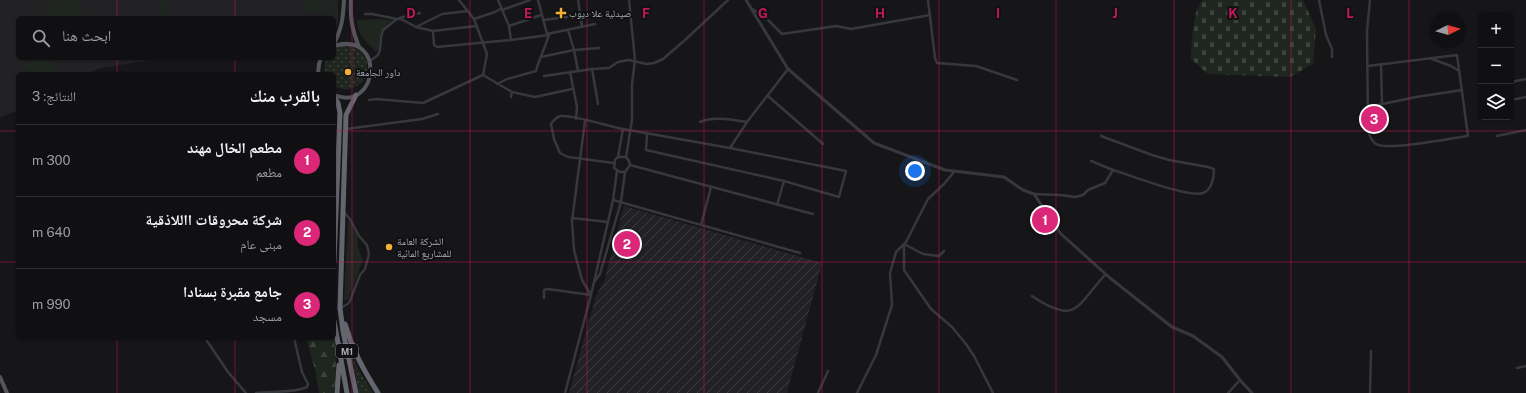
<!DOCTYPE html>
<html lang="ar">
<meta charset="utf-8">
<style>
:root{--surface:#101012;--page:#19191b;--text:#f1f3f6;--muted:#9c9d9f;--line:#303032;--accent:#db2777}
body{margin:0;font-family:"Public Sans","Noto Naskh Arabic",sans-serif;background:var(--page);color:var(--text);direction:rtl}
.controls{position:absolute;right:12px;top:12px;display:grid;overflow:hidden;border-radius:6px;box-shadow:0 1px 3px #0004}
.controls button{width:36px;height:36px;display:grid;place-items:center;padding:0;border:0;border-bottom:1px solid var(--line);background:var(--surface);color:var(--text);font:20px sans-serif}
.compass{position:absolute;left:1430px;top:12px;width:36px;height:36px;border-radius:50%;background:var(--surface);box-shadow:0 1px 3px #0004;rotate:85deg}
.you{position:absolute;left:915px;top:171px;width:14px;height:14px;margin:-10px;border:3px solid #fff;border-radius:50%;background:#1a73e8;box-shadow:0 0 0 6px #1a73e833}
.badge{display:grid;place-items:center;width:26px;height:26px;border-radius:50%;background:var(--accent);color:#fff;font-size:13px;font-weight:700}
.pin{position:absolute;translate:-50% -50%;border:2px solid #fff;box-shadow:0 1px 4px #0006}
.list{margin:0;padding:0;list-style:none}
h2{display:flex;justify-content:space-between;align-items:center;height:52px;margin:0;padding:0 16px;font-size:17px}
h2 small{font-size:13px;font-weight:400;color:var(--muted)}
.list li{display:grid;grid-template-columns:26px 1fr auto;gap:12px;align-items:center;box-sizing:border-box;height:72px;padding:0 16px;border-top:1px solid var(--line)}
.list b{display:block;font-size:15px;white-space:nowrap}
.list p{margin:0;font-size:13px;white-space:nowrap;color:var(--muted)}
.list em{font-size:13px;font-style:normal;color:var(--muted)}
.icon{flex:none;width:22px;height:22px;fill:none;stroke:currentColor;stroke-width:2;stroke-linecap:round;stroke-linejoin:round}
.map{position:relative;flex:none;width:1526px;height:393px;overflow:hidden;direction:ltr}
.search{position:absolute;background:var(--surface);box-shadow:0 1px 3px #0004;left:16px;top:16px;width:320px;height:44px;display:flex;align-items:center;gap:10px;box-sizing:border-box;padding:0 14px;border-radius:6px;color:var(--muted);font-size:15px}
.panel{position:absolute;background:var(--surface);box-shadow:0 1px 3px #0004;left:16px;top:72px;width:320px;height:268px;border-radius:6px;direction:rtl}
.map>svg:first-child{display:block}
.built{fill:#222225}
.industrial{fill:url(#industrial-furrows)}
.green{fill:#1e261f}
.forest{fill:url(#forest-firs)}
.cemetery{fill:url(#cemetery-stones)}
.garden{fill:url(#garden-dots)}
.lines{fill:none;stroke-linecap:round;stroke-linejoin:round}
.minor{stroke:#37383d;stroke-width:2.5}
.tertiary{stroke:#37383d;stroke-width:3}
.primary{stroke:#53555c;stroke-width:4}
.motorway{stroke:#63666e;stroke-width:5}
.grid{fill:none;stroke:#c2185b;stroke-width:1;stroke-opacity:0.55}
.poi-dot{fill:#f2b134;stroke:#111113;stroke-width:1.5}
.labels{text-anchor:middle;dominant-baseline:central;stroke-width:4;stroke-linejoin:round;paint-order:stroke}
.shield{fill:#111113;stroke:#7b7e86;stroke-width:1}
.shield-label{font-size:9px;font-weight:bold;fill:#a8adb8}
.poi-label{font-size:10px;fill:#a8adb8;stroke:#111113;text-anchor:start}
.grid-label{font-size:13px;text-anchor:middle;font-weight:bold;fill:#c2185b;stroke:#111113;stroke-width:4;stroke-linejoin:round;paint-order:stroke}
</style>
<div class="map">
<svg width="1526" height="393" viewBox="0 0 1526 393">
<defs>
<pattern id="industrial-furrows" width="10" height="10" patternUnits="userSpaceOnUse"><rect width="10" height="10" fill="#222225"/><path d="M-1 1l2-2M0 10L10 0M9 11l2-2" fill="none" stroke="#3f3f43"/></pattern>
<pattern id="forest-firs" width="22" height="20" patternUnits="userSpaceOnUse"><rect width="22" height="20" fill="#1e261f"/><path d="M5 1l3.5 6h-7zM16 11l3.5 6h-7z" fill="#3c433d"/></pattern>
<pattern id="cemetery-stones" width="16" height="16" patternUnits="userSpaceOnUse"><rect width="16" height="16" fill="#1e261f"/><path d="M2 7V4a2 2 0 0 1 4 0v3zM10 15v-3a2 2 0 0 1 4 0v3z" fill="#3c433d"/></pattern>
<pattern id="garden-dots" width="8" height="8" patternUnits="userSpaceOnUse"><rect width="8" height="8" fill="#1e261f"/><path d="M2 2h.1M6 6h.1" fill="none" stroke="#3c433d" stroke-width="1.8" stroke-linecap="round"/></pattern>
</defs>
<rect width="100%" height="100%" fill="#161618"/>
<path class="built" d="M0 0H338V21L334 34V18H18V58H179L153 60 100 68 89 74H18V110L0 118Z"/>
<path class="industrial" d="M624 206 822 263 787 393H569L596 296 604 281Z"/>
<g class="green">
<path d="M61 0H78L83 18H46L44 10 46 9 45 5Z"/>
<path d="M159 0H164L168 17 163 18Z"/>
<path d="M305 0H327L326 9 308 13Z"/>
<path d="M334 0H338V21L334 34V18H333Z"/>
<path d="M377 19 393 20C379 31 380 33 379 50L376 52C366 40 358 37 357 20Z"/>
<path d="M24 58H53L57 74H28Z"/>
<path d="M336 106 334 191V108Z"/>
<path d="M348 219 350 220 357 235 358 247 363 260 348 300H344Z"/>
</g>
<path class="forest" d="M306 338H334C336 356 337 375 333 393H319L315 370Z"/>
<path class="cemetery" d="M1203 0H1303L1316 29 1313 64 1290 77 1208 74 1191 59C1192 44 1192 10 1203 0Z"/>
<g class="garden">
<path d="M347 45C384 54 365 102 334 86V74H325L324 69 326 58H334V49L340 46Z"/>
<path d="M352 358 373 393H359Z"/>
</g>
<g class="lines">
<g class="minor">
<path d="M459 0 474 19 487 54 483 75 512 92 511 97"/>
<path d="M498 0 509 26 541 15"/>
<path d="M538 0 547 34 595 24"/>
<path d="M578 0 582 26"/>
<path d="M928 0 935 58 937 63 976 66 1017 80"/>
<path d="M1319 0 1326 35 1332 49V57"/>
<path d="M752 9 764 16 782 34 836 26 851 29 930 15"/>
<path d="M502 10 530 0"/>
<path d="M365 14H372L397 19"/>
<path d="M399 18 420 13"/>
<path d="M474 19 495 12 502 8"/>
<path d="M544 20 598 13"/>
<path d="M509 26 511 40"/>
<path d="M416 27 442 14 468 11"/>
<path d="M568 30 574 50 578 71"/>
<path d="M433 31 434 45 437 47 511 40 549 35"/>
<path d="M541 57 574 50 599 48"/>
<path d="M1432 59 1451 66 1459 71"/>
<path d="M370 61 378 55 380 50 381 37 383 30 397 19H401L416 27 433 31 476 26"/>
<path d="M1381 64 1382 103"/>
<path d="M1368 66 1457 55 1468 136C1451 138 1388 151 1376 144 1371 141 1370 136 1368 131L1367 31 1370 0"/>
<path d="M592 69 609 68 618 62 629 60 646 64 654 63 663 59 685 40 728 0"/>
<path d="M570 72 577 107 576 119"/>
<path d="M544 76 592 69 598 104"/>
<path d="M1511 82 1526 79"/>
<path d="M497 84 507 79 536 71C539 58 546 47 549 34"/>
<path d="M1479 87H1481"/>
<path d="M512 92 535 97 572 89"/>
<path d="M768 96 823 144"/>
<path d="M369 100 376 99 423 103 483 75"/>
<path d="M1511 100 1526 97"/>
<path d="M1368 107 1416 97 1462 90"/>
<path d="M700 122C715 116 732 120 747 122"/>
<path d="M346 129 422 119 438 114"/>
<path d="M1497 136 1526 130"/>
<path d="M730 148 747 122 788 69"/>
<path d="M618 157 623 129"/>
<path d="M626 157 632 120V84L635 60 629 0"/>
<path d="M1091 161 1113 170"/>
<path d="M614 163 568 157 560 153 554 139 551 124C554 120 556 117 561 116 575 115 607 126 623 129L730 148 846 171 839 197 784 181 646 150 647 134"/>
<path d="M630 165 813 214"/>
<path d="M1034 194 1060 195 1075 197 1083 195 1088 190 1105 183 1113 170C1130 175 1188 198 1203 193 1212 190 1214 177 1214 169L1208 167 1169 160 1152 155 1101 136"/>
<path d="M613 200 800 253"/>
<path d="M777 205 784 181"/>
<path d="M572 218 608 222"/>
<path d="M701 225 711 187"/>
<path d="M944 251 939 256 923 254 904 244V270L931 309 952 327 966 344 974 356 993 393"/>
<path d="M595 281 600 274 621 202 625 172 630 165 629 161 626 157H618L615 160 614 168 620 172H625"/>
<path d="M1032 296C1078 327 1077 304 1106 274"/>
<path d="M544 298V290L548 289 591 295 613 200 617 171"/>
<path d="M341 308 349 303 360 275 365 269 369 254 367 245 359 236 350 219 344 212"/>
<path d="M205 338 228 372 246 393"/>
<path d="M1517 368 1526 366"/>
<path d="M256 393C272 391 294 393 307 387L308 384 302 372 294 338"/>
<path d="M565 393 591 295 582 280 574 250 572 221 585 121"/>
<path d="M818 393 828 371"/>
<path d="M857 393 876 355 892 305 890 273 896 252 906 242 928 199 944 184 954 172"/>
<path d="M1228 393 1240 380"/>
<path d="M1370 393 1371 351"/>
</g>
<path class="tertiary" d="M746 0 788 69 874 143 945 170 1004 177 1023 190 1034 194 1060 233 1110 278 1172 327 1193 336 1222 357 1240 380 1252 393"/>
<g class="primary">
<path d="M351 0C350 19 352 29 359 47"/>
<path d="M334 44C342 27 343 19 344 0"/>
<path d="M334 46C386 30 379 113 334 95"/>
<path d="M318 74 319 64 321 58"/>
<path d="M0 377 7 393"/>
</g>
<g class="motorway">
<path d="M334 97 338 103 340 113 334 261"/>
<path d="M334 321 347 393"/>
<path d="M345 324C353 351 363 369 378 393"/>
<path d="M337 393 339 365"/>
<path d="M356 393 343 331 340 308 346 115 356 95"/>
</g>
</g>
<path class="grid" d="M117 0V18M235 0V18M352 0V393M470 0V393M587 0V393M704 0V393M822 0V393M939 0V393M1056 0V393M1174 0V393M1291 0V393M1409 0V393M117 58V74M235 58V74M0 131H18M334 131H1526M0 262H18M334 262H1526M117 338V393M235 338V393"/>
<g class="poi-dot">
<path d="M559 7h4v4h4v4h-4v4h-4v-4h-4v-4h4z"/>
<circle cx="348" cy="72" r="4"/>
<circle cx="389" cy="247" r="4"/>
</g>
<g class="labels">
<rect class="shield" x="336" y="344" width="22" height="14" rx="3"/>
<g class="shield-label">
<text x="347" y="351">M1</text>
</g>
<g class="poi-label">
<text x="569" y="13">صيدلية علا ديوب</text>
<text x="356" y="72">داور الجامعة</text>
<text x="397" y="241">الشركة العامة<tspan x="397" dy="12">للمشاريع المائية</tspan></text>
</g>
</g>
<g class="grid-label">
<text x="411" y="18">D</text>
<text x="528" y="18">E</text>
<text x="646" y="18">F</text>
<text x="763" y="18">G</text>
<text x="880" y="18">H</text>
<text x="998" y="18">I</text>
<text x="1115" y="18">J</text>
<text x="1233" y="18">K</text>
<text x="1350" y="18">L</text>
</g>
</svg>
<div class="controls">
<button>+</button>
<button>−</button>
<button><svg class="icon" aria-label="layers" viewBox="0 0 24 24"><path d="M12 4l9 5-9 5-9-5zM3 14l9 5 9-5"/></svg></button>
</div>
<svg class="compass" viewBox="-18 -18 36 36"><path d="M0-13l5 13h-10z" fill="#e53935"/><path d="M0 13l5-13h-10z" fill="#9c9d9f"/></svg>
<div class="you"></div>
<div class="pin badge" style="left:1045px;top:220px">1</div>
<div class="pin badge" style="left:627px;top:244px">2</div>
<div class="pin badge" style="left:1374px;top:119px">3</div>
<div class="search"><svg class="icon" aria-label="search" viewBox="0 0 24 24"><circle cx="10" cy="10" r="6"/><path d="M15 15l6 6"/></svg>ابحث هنا</div>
<section class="panel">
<h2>بالقرب منك<small>النتائج: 3</small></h2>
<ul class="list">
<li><span class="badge">1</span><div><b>مطعم الخال مهند</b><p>مطعم</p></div><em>300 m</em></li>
<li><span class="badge">2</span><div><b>شركة محروقات االلاذقية</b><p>مبنى عام</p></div><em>640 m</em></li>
<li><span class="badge">3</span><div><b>جامع مقبرة بسنادا</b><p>مسجد</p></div><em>990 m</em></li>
</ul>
</section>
</div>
